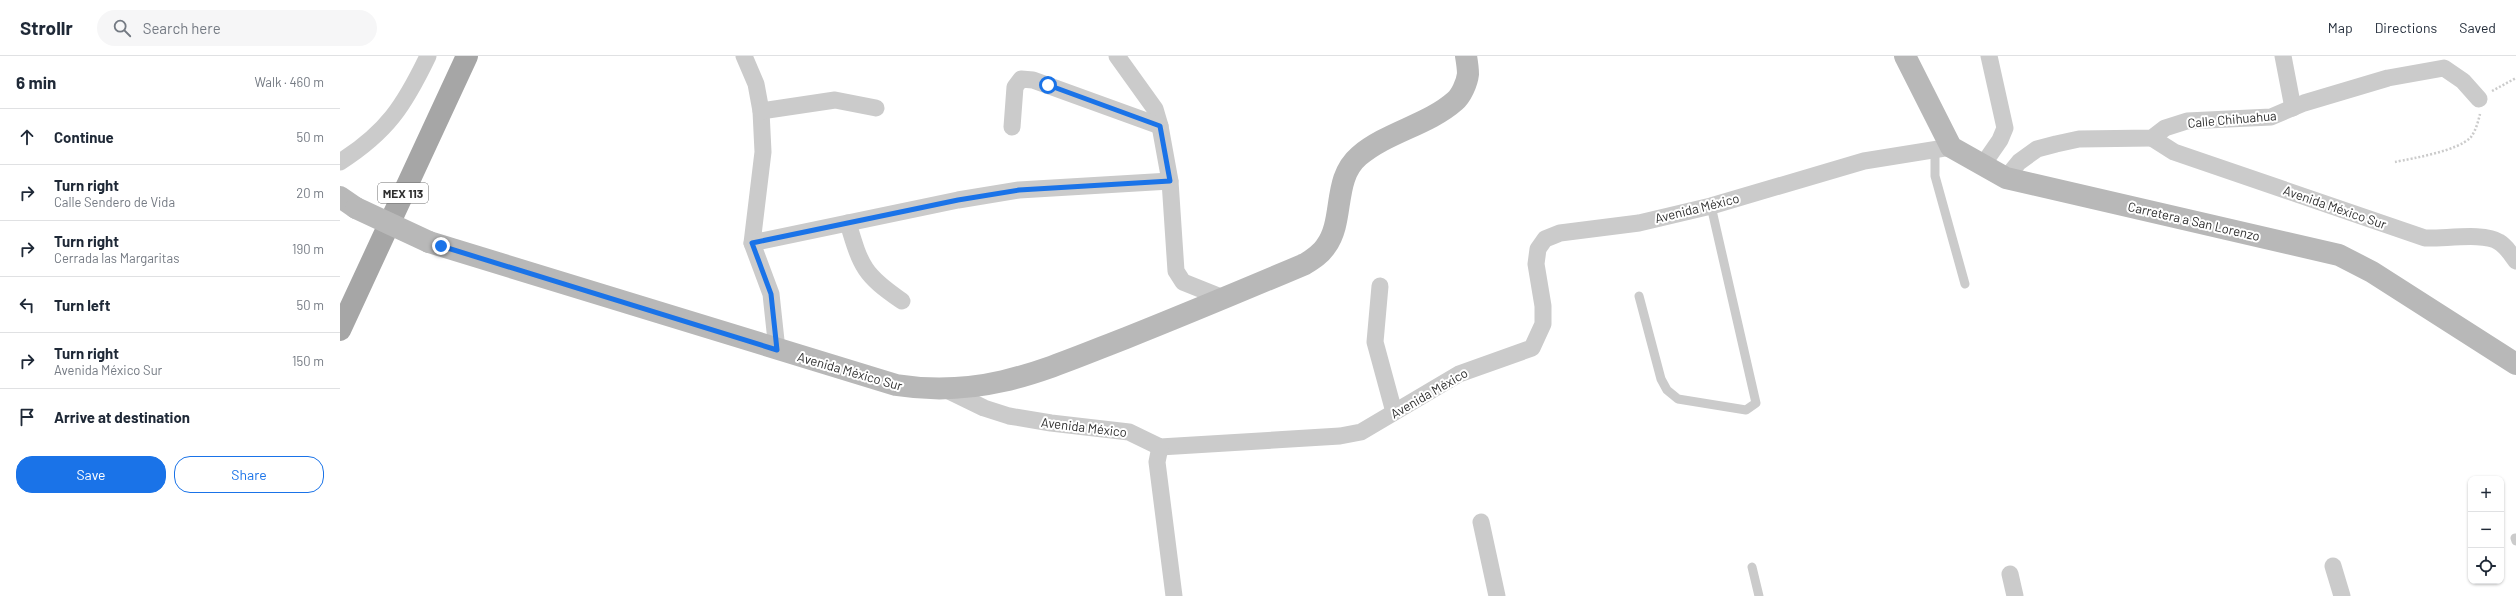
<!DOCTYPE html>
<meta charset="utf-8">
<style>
:root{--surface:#fff;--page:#f6f6f7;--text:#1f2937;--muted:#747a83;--line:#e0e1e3;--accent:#1a73e8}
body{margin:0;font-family:Barlow,sans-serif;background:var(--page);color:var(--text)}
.controls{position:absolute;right:12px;bottom:12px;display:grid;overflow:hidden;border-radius:8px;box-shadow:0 1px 3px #0004}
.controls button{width:36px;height:36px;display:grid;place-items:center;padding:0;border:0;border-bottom:1px solid var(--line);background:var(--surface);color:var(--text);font:20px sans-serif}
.stop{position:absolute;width:12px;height:12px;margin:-9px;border:3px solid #1a73e8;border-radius:50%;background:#fff}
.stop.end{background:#1a73e8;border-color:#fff;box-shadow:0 1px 4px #0008}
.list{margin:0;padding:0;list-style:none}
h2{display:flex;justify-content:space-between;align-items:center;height:52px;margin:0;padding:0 16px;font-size:17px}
h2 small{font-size:13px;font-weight:400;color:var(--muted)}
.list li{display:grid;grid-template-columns:26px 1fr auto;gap:12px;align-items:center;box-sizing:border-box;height:56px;padding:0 16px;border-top:1px solid var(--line)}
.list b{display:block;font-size:15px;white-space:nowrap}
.list p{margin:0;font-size:13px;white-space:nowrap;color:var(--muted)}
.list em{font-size:13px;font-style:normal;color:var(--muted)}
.actions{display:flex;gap:8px;padding:12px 16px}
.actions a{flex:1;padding:9px 0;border:1px solid var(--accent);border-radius:16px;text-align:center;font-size:14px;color:var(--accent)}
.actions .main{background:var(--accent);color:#fff}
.icon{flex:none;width:22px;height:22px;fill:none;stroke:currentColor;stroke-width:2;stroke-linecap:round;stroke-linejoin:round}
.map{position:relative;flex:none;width:2176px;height:540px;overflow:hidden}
header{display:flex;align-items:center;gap:24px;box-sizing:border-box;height:56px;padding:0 20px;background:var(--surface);border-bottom:1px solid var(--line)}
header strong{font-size:19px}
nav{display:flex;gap:22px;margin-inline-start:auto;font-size:14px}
.search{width:280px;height:36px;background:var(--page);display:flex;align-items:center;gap:10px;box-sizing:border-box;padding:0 14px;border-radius:22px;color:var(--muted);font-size:15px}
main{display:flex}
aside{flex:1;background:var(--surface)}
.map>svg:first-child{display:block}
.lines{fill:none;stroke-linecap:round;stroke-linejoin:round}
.path{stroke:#cbcbcb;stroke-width:2.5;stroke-dasharray:2 2;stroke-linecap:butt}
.lane{stroke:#cbcbcb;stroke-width:9}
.street{stroke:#cbcbcb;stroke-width:17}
.secondary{stroke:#b8b8b8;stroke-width:22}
.primary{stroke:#a6a6a6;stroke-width:22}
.secondary-bridge{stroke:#b8b8b8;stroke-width:22}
.route{stroke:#1a73e8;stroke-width:5}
.labels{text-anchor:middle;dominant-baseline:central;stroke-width:4;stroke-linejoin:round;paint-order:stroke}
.shield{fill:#fff;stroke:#6d6d6d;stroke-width:1}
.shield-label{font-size:12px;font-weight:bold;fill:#2e2e2e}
.street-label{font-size:13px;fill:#2e2e2e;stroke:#fff}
</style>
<header>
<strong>Strollr</strong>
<div class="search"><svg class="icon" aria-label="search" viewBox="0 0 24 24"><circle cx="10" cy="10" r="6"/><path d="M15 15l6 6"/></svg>Search here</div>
<nav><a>Map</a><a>Directions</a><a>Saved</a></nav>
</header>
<main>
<aside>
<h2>6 min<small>Walk · 460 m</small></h2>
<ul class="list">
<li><svg class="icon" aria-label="ahead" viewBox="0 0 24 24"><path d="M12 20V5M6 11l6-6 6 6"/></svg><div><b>Continue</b></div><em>50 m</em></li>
<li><svg class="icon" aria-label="right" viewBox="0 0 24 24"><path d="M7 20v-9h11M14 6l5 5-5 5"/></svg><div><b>Turn right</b><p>Calle Sendero de Vida</p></div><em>20 m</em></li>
<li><svg class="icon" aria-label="right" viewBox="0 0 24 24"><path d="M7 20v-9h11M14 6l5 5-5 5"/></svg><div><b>Turn right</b><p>Cerrada las Margaritas</p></div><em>190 m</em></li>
<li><svg class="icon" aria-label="left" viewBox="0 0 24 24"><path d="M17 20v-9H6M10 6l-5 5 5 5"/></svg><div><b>Turn left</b></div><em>50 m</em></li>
<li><svg class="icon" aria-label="right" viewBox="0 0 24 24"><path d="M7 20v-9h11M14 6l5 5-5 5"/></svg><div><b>Turn right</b><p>Avenida México Sur</p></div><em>150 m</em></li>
<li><svg class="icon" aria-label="arrive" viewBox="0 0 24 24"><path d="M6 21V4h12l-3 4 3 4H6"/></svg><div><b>Arrive at destination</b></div></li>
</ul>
<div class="actions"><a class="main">Save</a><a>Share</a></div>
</aside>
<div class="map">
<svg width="2176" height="540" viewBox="0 0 2176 540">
<rect width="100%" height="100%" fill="#fff"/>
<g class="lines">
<g class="path">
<path d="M2152 35 2176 22"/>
<path d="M2055 106C2074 102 2118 95 2131 81 2136 74 2138 66 2140 58"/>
</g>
<g class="lane">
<path d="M1595 93V120L1625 228"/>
<path d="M1299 240 1321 323 1327 334 1338 343 1406 354 1416 347 1371 150"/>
<path d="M2175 482 2176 485"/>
<path d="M1412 511 1419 540"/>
</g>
<g class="street">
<path d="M404 0 416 28 421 55 423 96 412 187 431 238 437 294"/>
<path d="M777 0 815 53 820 70 830 125 836 215 843 226 883 242"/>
<path d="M1943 0 1953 52"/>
<path d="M421 55 495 44 536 52"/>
<path d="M672 71 675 31 681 23 693 24 820 70"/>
<path d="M1812 82 1834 96 2085 182C2104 183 2145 176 2159 186 2166 190 2171 198 2176 205"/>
<path d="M0 106C47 76 64 50 88 0"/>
<path d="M1642 110 1660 84 1665 72 1649 0"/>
<path d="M1666 122 1679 106 1697 93 1716 88 1739 83 1812 82 1825 72 1847 65 1931 61 1964 47 2048 22 2104 12 2123 25 2139 43"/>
<path d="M508 167C521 211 524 219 562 245"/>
<path d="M412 187 618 144 679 134 830 125"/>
<path d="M1040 230 1035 286 1054 356"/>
<path d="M607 334 644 352 669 360 711 367 789 376 820 391 1000 380 1021 376 1119 318 1192 292 1203 268V250L1196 208 1198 193 1205 183 1220 177 1299 167 1371 150 1524 105 1611 91"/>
<path d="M820 391 817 406 834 540"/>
<path d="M1141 466 1157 540"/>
<path d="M1993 510 2002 540"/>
<path d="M1670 518 1675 540"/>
</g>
<g class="secondary">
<path d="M1565 0 1611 91 1666 122 1999 199 2032 216 2176 308"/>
<path d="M0 141 16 152"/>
<path d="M89 186 556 329C644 343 706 313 786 282 846 258 906 233 965 208 973 203 981 198 986 190 1005 164 992 123 1019 100 1047 76 1088 69 1115 45 1121 40 1127 27 1128 18 1128 12 1127 6 1126 0"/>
</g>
<path class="primary" d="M0 274 127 0"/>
<path class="secondary-bridge" d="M16 152 89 186"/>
</g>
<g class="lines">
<path class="route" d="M101 190 437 294 431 238 412 187 618 144 679 134 830 125 820 70 708 29"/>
</g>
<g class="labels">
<rect class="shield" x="38" y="127" width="50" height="20" rx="3"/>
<g class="shield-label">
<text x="63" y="137">MEX 113</text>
</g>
<g class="street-label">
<text transform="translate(1892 63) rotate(-5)">Calle Chihuahua</text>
<text transform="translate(1995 151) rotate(19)">Avenida México Sur</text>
<text transform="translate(1357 152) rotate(-14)">Avenida México</text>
<text transform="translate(1854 165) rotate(13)">Carretera a San Lorenzo</text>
<text transform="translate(510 315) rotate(16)">Avenida México Sur</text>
<text transform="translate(1089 337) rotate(-30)">Avenida México</text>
<text transform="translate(744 371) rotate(7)">Avenida México</text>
</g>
</g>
</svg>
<div class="controls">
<button>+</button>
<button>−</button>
<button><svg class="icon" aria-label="locate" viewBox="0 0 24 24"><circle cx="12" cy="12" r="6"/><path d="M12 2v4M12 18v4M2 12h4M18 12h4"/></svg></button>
</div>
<div class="stop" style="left:708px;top:29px"></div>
<div class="stop end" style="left:101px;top:190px"></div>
</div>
</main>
